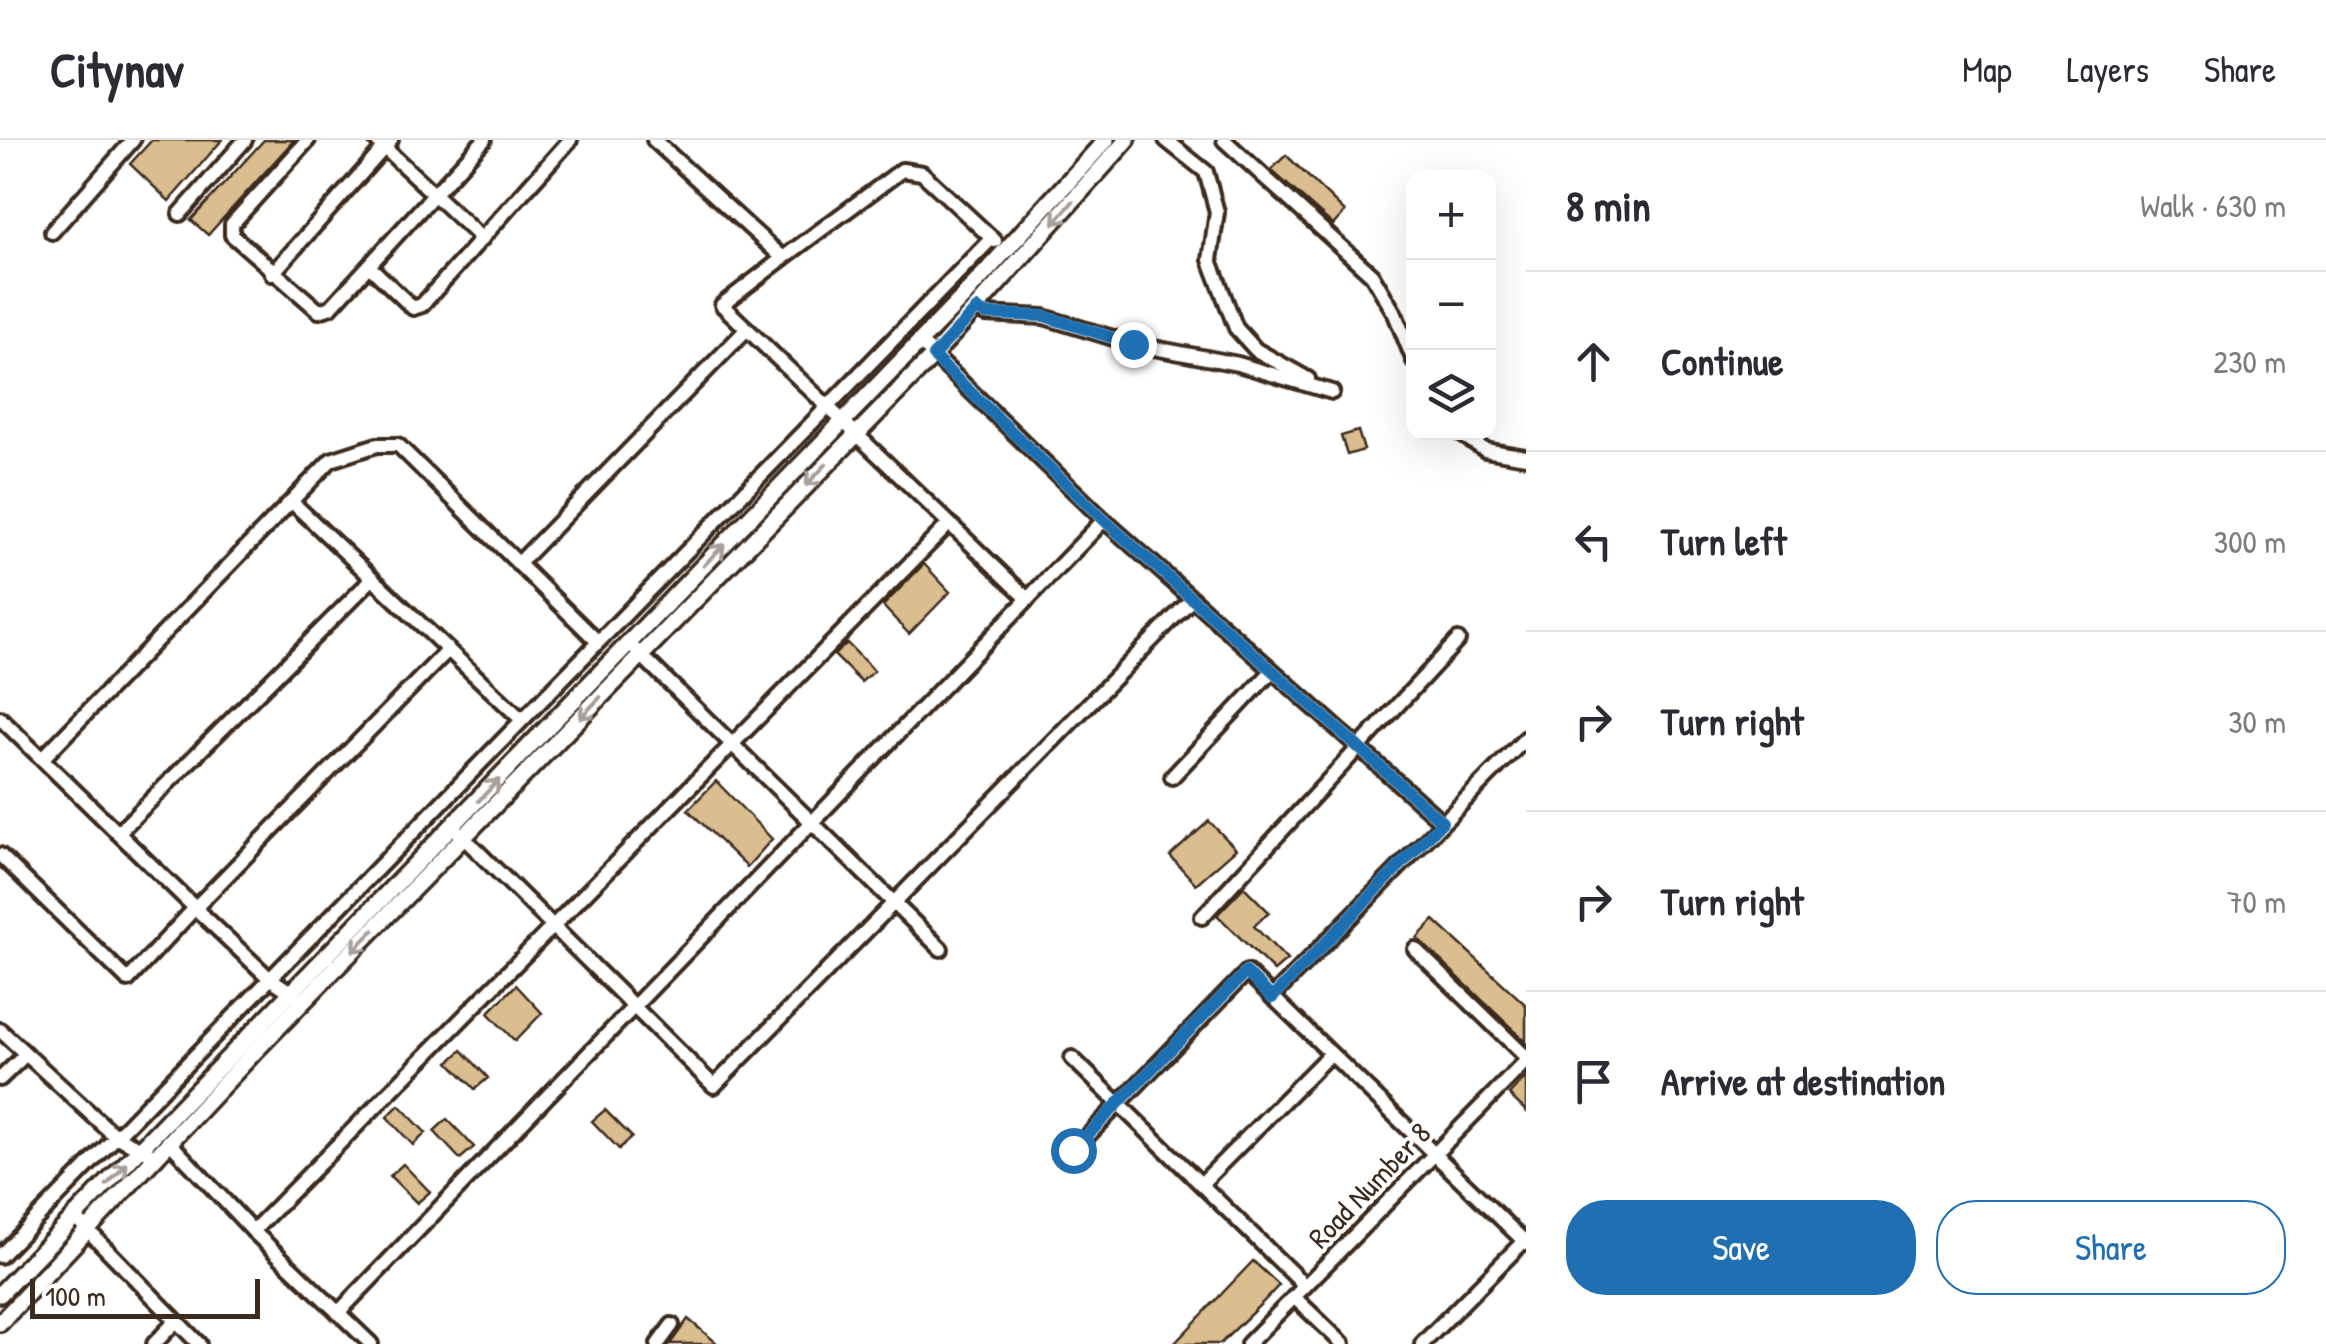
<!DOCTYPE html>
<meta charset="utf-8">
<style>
:root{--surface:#fff;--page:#f2f2f3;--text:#2b2b33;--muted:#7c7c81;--line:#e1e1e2;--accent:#1f6fb2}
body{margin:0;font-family:"Patrick Hand",sans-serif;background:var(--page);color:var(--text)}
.controls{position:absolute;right:30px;top:30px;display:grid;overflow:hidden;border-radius:20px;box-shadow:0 10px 40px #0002}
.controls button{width:90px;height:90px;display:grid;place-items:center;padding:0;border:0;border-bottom:2px solid var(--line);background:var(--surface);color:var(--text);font:50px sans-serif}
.scale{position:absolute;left:30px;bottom:25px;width:230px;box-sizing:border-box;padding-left:10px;border:5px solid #3b2a1e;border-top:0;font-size:28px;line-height:35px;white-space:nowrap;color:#3b2a1e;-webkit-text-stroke:8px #fff;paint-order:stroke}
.stop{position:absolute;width:30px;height:30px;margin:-22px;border:8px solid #1f6fb2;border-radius:50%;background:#fff}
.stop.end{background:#1f6fb2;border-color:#fff;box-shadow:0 2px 10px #0008}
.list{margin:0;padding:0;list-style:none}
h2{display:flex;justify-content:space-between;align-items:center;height:130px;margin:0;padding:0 40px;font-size:42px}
h2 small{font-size:32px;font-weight:400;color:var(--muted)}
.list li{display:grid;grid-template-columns:65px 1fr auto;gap:30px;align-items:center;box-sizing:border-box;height:180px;padding:0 40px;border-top:2px solid var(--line)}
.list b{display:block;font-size:38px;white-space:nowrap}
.list em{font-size:32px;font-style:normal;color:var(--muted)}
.actions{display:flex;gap:20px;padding:30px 40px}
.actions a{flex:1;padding:22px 0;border:2px solid var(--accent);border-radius:40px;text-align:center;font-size:35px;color:var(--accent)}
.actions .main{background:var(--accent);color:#fff}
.icon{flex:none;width:55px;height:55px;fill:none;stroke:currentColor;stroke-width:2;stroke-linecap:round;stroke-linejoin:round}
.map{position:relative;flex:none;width:1526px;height:1204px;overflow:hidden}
header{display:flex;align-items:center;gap:60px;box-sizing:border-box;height:140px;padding:0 50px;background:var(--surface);border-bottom:2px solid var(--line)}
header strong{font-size:48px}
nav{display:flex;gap:55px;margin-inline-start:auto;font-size:35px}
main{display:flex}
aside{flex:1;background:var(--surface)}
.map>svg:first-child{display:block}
.building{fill:#dabe8f;stroke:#3b2a1e;stroke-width:2.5}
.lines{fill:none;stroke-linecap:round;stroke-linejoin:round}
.minor-casing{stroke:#3b2a1e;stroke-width:20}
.tertiary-casing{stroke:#3b2a1e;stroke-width:22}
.minor{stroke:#fff;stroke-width:12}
.tertiary{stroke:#fff;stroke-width:15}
.oneway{stroke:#a79f9a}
.route{stroke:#1f6fb2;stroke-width:12}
.labels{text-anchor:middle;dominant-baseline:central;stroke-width:8;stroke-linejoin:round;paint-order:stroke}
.street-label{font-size:30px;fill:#3b2a1e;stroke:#fff}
</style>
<header>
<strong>Citynav</strong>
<nav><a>Map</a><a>Layers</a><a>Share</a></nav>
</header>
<main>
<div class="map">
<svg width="1526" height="1204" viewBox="0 0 1526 1204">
<rect width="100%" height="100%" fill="#fff"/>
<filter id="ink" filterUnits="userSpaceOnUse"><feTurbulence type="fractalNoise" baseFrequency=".01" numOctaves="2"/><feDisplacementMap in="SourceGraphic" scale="20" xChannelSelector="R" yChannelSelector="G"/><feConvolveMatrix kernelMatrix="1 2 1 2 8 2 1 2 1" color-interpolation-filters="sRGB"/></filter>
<g filter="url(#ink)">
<g class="building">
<path d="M152 0H222L169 61 130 24Z"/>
<path d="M264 0H294L208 95 191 80Z"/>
<path d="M1286 15 1345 72 1333 85 1271 30Z"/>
<path d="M1358 291 1364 310 1347 315 1341 296Z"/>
<path d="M924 424 950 452 909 494 883 466Z"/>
<path d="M847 503 874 531 861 542 834 515Z"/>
<path d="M716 641 772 699 747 727 688 670Z"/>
<path d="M1209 681 1236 709 1196 744 1170 716Z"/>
<path d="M1244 747 1269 772 1254 786 1287 820 1274 831 1217 775Z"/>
<path d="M1434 780 1526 865V902L1417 798Z"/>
<path d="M516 845 542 873 515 901 488 873Z"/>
<path d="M462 910 488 938 475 949 449 922Z"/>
<path d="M1526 937V971L1509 955Z"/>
<path d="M399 965 426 993 413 1005 387 977Z"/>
<path d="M605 970 632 997 619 1009 592 981Z"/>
<path d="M447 979 474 1007 460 1019 434 991Z"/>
<path d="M403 1024 430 1052 417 1063 390 1036Z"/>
<path d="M1253 1121 1279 1145 1262 1163 1220 1204H1174Z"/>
<path d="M688 1179 718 1204H670Z"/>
</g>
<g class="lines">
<g class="minor-casing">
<g id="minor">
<path d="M308 0 232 84V95L319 171 331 167 484 0"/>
<path d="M376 0 482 99"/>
<path d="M654 0 783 118 902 30 922 33 995 101"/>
<path d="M1166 0 1206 32 1217 72 1210 120 1236 188 1256 210 1308 239"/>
<path d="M1224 0 1372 135 1395 174 1414 221"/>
<path d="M180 74 245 0"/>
<path d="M52 92 133 0"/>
<path d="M783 118 722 165 1028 459"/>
<path d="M369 126 413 168 422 165 570 0"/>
<path d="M272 134 391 0"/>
<path d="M977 169 985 174 1044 177 1133 204 1238 224 1332 252"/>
<path d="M920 202 1104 380 1442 682"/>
<path d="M1458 292 1485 310 1526 317"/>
<path d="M293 363 521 579"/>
<path d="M518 424 747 189"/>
<path d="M636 510 941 809"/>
<path d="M0 578 195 768 448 510"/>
<path d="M42 619 331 320 377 305H398L597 501"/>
<path d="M1172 637 1272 531"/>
<path d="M118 693 372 439"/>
<path d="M459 693 714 946 1192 459"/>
<path d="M0 715 128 840 195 768 268 837 298 857"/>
<path d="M1202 777 1458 500"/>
<path d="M1415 809 1526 917"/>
<path d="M1272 857 1526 598"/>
<path d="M0 890 115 996 157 1017"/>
<path d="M1072 918 1305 1146"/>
<path d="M0 939 25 915"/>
<path d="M170 1003 253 1091 371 1204"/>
<path d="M1073 1011 1247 832 1526 1103"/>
<path d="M1201 1044 1330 914"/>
<path d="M75 1077 199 1204"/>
<path d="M253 1091 948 385"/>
<path d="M0 1116 992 98"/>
<path d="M1294 1157 1343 1204"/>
<path d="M338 1173 1104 380"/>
<path d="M154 1204 175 1182"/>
<path d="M658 1204 672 1185"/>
<path d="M1248 1204 1526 921"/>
<path d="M1422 1204 1526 1099"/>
</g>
</g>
<g class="tertiary-casing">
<g id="tertiary">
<path d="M0 1154 963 157 1106 0"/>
<path d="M0 1183 256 910 933 216 1127 0"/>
</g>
</g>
<use href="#minor" class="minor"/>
<use href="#tertiary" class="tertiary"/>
</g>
<defs><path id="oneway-shaft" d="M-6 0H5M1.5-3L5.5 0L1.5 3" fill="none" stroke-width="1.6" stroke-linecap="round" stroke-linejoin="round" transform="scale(2.5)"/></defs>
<g class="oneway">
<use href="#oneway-shaft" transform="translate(1063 73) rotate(131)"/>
<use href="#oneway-shaft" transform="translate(816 335) rotate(134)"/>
<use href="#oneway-shaft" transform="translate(714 415) rotate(-46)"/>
<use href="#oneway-shaft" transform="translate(590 568) rotate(134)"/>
<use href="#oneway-shaft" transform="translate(489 650) rotate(-46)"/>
<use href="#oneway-shaft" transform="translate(363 801) rotate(135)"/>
<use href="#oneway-shaft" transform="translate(117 1034) rotate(-46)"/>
</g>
</g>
<g class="lines" filter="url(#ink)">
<path class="route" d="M1073 1010 1246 832 1272 858 1442 682 1104 380 933 216 977 169 985 174 1044 176 1133 204"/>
</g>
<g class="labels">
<g class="street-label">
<text transform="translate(1369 1045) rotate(-46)">Road Number 8</text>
</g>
</g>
</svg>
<div class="controls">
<button>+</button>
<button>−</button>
<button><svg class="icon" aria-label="layers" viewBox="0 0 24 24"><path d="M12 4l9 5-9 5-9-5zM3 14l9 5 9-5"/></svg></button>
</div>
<div class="scale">100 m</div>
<div class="stop" style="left:1073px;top:1010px"></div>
<div class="stop end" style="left:1133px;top:204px"></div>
</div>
<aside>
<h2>8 min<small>Walk · 630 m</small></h2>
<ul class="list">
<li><svg class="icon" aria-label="ahead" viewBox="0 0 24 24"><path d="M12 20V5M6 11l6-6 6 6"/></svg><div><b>Continue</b></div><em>230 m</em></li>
<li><svg class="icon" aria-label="left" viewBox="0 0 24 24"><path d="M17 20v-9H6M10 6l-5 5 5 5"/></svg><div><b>Turn left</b></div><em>300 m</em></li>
<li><svg class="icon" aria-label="right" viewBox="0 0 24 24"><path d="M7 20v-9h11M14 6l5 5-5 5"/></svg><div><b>Turn right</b></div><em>30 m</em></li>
<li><svg class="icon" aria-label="right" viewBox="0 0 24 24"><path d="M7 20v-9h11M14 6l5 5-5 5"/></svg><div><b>Turn right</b></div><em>70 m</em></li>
<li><svg class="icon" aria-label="arrive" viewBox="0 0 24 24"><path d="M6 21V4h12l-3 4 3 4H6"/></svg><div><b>Arrive at destination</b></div></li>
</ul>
<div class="actions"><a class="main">Save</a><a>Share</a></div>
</aside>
</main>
